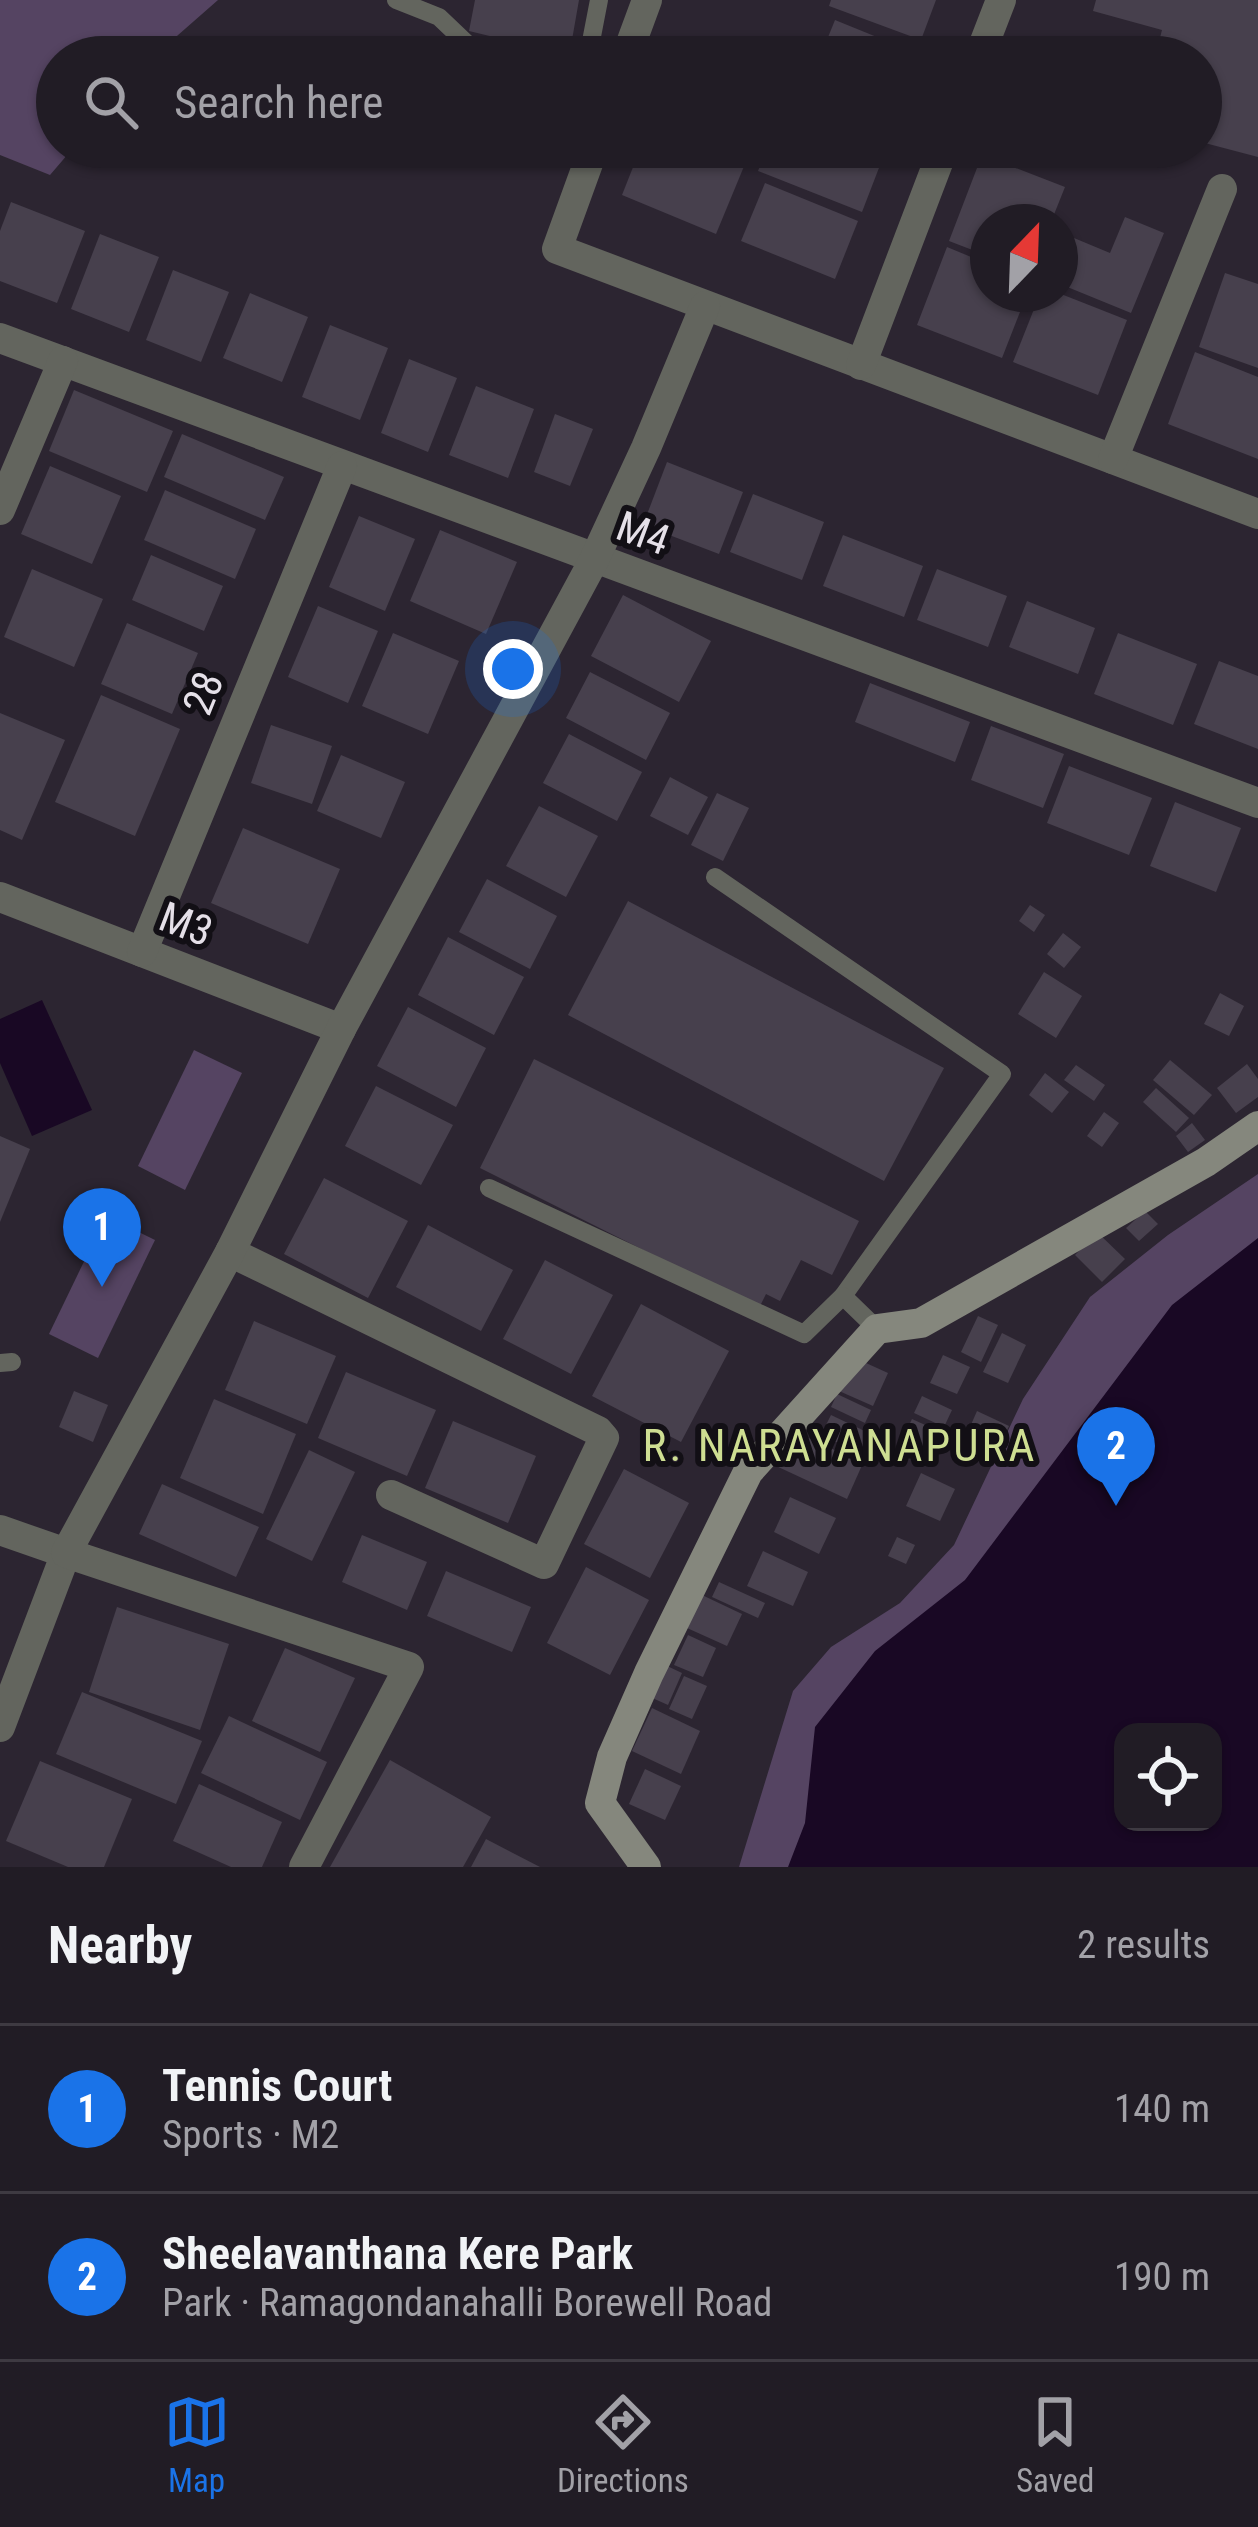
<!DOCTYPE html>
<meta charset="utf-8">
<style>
:root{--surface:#211c25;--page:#2d2932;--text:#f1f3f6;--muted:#a2a1a7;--line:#3e3a42;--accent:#1a73e8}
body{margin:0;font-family:"Roboto Condensed",sans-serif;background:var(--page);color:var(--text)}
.controls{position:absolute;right:36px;bottom:36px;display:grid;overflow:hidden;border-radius:24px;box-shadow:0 3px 9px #0004}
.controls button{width:108px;height:108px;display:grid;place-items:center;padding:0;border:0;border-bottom:3px solid var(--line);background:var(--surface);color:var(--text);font:60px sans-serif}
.compass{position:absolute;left:970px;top:204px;width:108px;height:108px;border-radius:50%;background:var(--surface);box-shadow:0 3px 9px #0004;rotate:23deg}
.you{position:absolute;left:513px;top:669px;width:42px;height:42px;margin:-30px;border:9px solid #fff;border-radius:50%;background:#1a73e8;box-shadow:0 0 0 18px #1a73e833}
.badge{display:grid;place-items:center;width:78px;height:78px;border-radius:50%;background:var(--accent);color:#fff;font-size:39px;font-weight:700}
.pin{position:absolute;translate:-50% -99px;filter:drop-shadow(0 3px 6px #0008)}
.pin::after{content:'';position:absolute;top:63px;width:42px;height:36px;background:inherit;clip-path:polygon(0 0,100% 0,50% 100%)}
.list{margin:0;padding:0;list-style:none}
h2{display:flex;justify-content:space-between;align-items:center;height:156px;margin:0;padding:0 48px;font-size:51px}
h2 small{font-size:39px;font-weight:400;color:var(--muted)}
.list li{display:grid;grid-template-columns:78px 1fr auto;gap:36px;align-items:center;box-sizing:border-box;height:168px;padding:0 48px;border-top:3px solid var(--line)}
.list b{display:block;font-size:45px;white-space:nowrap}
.list p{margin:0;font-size:39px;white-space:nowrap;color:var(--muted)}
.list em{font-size:39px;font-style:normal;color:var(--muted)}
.icon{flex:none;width:66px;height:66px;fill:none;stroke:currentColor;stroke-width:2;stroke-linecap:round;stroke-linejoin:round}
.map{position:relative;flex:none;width:1258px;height:1867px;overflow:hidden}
.search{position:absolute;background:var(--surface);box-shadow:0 3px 9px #0004;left:36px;right:36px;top:36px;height:132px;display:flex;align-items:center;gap:30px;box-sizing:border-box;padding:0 42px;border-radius:66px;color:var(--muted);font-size:45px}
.sheet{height:492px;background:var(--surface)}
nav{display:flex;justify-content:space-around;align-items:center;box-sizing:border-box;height:168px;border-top:3px solid var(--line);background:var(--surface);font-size:33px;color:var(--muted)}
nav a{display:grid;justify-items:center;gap:6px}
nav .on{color:var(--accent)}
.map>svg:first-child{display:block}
.green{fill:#554462;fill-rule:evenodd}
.water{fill:#190824;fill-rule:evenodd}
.building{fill:#47404d}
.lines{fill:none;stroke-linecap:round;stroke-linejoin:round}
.lane{stroke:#63655e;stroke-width:18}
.street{stroke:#63655e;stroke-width:30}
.secondary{stroke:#85877d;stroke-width:30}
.labels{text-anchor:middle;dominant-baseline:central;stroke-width:12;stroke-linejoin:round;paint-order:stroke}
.street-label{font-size:42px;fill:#e5e0e8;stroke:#120f15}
.neighbourhood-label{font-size:45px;letter-spacing:3px;fill:#cede92;stroke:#120f15}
</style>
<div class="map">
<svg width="1258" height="1867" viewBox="0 0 1258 1867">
<rect width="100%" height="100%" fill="#2c2531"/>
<g class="green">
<path d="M0 0H218L153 57H57V147H74L50 175 0 155Z"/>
<path d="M194 1050 242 1073 185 1190 138 1166Z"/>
<path d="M1258 1174V1867H739L793 1691 831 1647 900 1603 954 1545 1023 1399 1090 1297 1168 1235ZM1123 1732H1213V1822H1123Z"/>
<path d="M106 1216 155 1240 98 1358 49 1334Z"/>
</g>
<g class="water">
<path d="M42 1000 92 1110 32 1136 0 1063V1019Z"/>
<path d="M1258 1238V1867H788L805 1823 815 1727 875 1651 965 1580 1172 1305ZM1123 1732H1213V1822H1123Z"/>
</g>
<g class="building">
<path d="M475 0H579L569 57H507L506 40 469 31Z"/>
<path d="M831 0H936L921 40 829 6Z"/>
<path d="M1096 0H1258V157L1201 142V57H1155L1162 30 1093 11Z"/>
<path d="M835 20 926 57H820Z"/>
<path d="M641 147H752L716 234 622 195Z"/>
<path d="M767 147H887L862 212 758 171Z"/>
<path d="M982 155 1065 187 1051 222H988V256L949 241Z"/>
<path d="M765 183 858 221 835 279 741 241Z"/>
<path d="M11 202 85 231 57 303 0 281V231Z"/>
<path d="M1125 217 1164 233 1131 313 1060 284 1062 233 1110 253Z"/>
<path d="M100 234 159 257 129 332 71 309Z"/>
<path d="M947 247 988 264V294H1027L1002 358 917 325Z"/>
<path d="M173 270 229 292 201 362 146 340Z"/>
<path d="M1225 273 1258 284V368L1199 347Z"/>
<path d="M250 293 308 317 282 382 223 358Z"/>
<path d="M1040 294H1061L1127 320 1098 395 1013 362Z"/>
<path d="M330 325 388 348 360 420 302 397Z"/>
<path d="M1195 352 1258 377V459L1168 424Z"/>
<path d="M409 359 457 378 428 452 381 433Z"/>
<path d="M476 386 534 409 508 478 449 455Z"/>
<path d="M74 390 173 431 147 492 49 451Z"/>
<path d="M555 414 593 429 570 486 534 472Z"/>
<path d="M182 434 284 477 265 520 164 477Z"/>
<path d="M667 462 743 492 719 554 643 525Z"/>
<path d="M50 466 121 496 92 564 21 534Z"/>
<path d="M165 490 256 529 235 579 144 540Z"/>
<path d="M753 494 824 522 802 580 730 552Z"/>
<path d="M359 516 415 539 385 611 329 587Z"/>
<path d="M440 530 517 562 486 634 410 601Z"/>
<path d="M843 535 923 566 904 617 823 586Z"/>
<path d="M151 555 223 586 204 631 132 600Z"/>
<path d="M32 569 103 599 74 667 4 637Z"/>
<path d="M937 569 1007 596 988 647 917 620Z"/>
<path d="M623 595 711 641 679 702 591 656Z"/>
<path d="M1027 601 1095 628 1078 674 1009 647Z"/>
<path d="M318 606 378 631 348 703 288 677Z"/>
<path d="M127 623 198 653 172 714 101 684Z"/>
<path d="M393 633 459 661 428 734 362 706Z"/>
<path d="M1118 633 1197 664 1173 725 1094 694Z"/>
<path d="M1219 661 1258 676V749L1194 724Z"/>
<path d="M590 672 670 713 646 760 566 718Z"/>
<path d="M870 683 970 722 955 762 855 722Z"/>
<path d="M101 695 180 729 135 836 55 802Z"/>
<path d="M0 713 65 740 22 840 0 830Z"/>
<path d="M271 725 332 746 312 804 251 783Z"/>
<path d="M991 726 1064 754 1043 808 971 780Z"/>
<path d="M569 734 642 772 617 821 543 783Z"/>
<path d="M341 755 405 782 381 838 317 811Z"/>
<path d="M1069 766 1152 798 1129 855 1047 823Z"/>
<path d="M670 777 708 797 688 835 650 816Z"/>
<path d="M717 793 749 808 723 861 691 845Z"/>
<path d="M1175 802 1241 828 1216 892 1150 866Z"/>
<path d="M539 806 598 836 566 897 506 866Z"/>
<path d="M243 828 340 869 308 944 211 903Z"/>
<path d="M487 879 557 916 530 969 459 932Z"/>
<path d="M628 901 944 1068 884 1181 568 1015Z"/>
<path d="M1030 905 1045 915 1034 932 1019 921Z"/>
<path d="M1063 933 1081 947 1064 968 1047 954Z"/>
<path d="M448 937 524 977 494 1035 418 995Z"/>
<path d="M1044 972 1082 996 1056 1038 1018 1014Z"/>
<path d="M1220 993 1244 1006 1229 1036 1204 1024Z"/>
<path d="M408 1007 486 1048 456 1107 377 1066Z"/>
<path d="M534 1059 859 1221 832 1275 801 1260 780 1301 766 1294 759 1308 480 1168Z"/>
<path d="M1170 1060 1212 1095 1194 1115 1153 1080Z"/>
<path d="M1247 1064 1258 1079V1097L1236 1113 1217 1088Z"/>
<path d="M1076 1065 1105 1085 1094 1101 1064 1080Z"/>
<path d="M1045 1073 1069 1092 1052 1113 1029 1095Z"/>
<path d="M376 1086 453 1125 421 1185 345 1146Z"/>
<path d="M1156 1088 1189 1118 1176 1132 1143 1102Z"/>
<path d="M1104 1112 1119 1123 1102 1147 1087 1136Z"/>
<path d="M1192 1123 1205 1140 1188 1152 1176 1136Z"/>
<path d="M0 1136 30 1149 0 1222Z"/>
<path d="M324 1178 408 1221 368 1298 284 1254Z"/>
<path d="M1145 1211 1158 1224 1139 1241 1126 1228Z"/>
<path d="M428 1225 513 1270 481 1331 396 1287Z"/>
<path d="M1097 1232 1125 1259 1102 1282 1075 1255Z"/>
<path d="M545 1260 613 1295 571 1374 503 1339Z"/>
<path d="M641 1304 729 1351 681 1442 592 1396Z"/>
<path d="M978 1316 998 1325 981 1362 961 1352Z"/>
<path d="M254 1321 336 1356 307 1424 225 1390Z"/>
<path d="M1002 1333 1026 1345 1008 1383 983 1372Z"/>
<path d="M943 1355 970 1367 957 1394 930 1383Z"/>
<path d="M855 1358 888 1373 873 1406 839 1391Z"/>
<path d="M346 1372 436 1410 407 1476 318 1438Z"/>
<path d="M74 1391 108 1405 93 1442 59 1427Z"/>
<path d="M837 1394 871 1410 865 1423 831 1407Z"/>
<path d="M922 1396 952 1410 944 1427 914 1413Z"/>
<path d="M214 1399 296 1434 263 1514 180 1478Z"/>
<path d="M977 1411 1009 1426 994 1457 963 1443Z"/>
<path d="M831 1415 871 1434 862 1454 821 1435Z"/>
<path d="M912 1419 943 1433 934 1453 903 1438Z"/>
<path d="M453 1421 536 1456 508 1523 425 1488Z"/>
<path d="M791 1430 863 1463 847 1499 774 1465Z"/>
<path d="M309 1450 355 1472 312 1561 266 1539Z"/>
<path d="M624 1469 689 1503 650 1578 584 1544Z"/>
<path d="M921 1473 955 1489 940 1521 906 1506Z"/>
<path d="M162 1484 259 1527 236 1577 139 1534Z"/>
<path d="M790 1497 836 1518 819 1554 774 1532Z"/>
<path d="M362 1535 427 1562 407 1610 342 1582Z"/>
<path d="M897 1537 915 1545 906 1564 888 1556Z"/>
<path d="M763 1551 808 1572 793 1606 747 1586Z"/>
<path d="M586 1567 649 1600 610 1675 547 1643Z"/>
<path d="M446 1571 531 1607 512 1652 427 1616Z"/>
<path d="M719 1582 765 1603 758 1618 712 1597Z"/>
<path d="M702 1595 742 1614 727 1646 687 1628Z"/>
<path d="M117 1607 229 1644 200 1730 89 1692Z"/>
<path d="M688 1635 716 1648 703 1677 674 1665Z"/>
<path d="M285 1648 355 1678 320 1752 252 1721Z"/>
<path d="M665 1665 682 1673 668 1705 650 1697Z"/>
<path d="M684 1676 707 1686 692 1719 669 1709Z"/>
<path d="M82 1692 202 1741 176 1804 56 1754Z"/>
<path d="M652 1708 700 1731 681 1774 632 1751Z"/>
<path d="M229 1716 327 1762 300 1820 201 1773Z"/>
<path d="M390 1760 491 1817 463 1867H330Z"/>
<path d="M40 1761 132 1799 104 1867H68L6 1841Z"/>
<path d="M645 1769 681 1786 665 1820 629 1804Z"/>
<path d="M199 1784 282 1822 262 1867H231L173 1841Z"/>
<path d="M486 1839 540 1867H471Z"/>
</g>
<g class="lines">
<g class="lane">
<path d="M396 0 439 17 481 57"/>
<path d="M588 57 599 0"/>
<path d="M489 1188 804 1334 843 1296 1002 1074 715 877"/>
<path d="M843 1296 877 1329"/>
<path d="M0 1363 12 1362"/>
</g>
<g class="street">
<path d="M626 57 647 0"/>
<path d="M979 57 1001 0"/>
<path d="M594 147 557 249 1258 514"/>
<path d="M0 338 1258 803"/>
<path d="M861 365 944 147"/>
<path d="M1113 459 1222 189"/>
<path d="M0 510 63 361"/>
<path d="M0 897 341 1029"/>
<path d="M142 952 342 466"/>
<path d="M230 1252 598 1431 604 1438 544 1564 391 1495"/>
<path d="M0 1530 66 1553 0 1727"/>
<path d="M304 1867 409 1667 66 1553 230 1252 341 1029 594 560 646 448 705 306"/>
</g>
<path class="secondary" d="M646 1867 600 1803 612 1757 649 1673 748 1472 877 1329 921 1323 1206 1162 1258 1126"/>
</g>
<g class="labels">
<g class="street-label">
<text transform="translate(643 533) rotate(20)">M4</text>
<text transform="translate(203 693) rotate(-68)">28</text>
<text transform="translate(186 924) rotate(21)">M3</text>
</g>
<g class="neighbourhood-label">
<text x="840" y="1445">R. NARAYANAPURA</text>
</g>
</g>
</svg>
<div class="controls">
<button><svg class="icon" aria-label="locate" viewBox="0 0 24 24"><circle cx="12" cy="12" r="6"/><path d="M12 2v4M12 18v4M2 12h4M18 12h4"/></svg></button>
</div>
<svg class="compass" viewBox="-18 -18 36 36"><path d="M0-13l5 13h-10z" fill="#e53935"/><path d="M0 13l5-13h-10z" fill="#a2a1a7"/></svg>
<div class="you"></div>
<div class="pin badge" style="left:102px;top:1287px">1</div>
<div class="pin badge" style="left:1116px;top:1506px">2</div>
<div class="search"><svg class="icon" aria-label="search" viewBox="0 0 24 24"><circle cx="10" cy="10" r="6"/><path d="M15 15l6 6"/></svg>Search here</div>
</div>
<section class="sheet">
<h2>Nearby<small>2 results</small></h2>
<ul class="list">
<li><span class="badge">1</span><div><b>Tennis Court</b><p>Sports · M2</p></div><em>140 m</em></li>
<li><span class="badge">2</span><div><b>Sheelavanthana Kere Park</b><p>Park · Ramagondanahalli Borewell Road</p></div><em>190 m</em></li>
</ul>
</section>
<nav>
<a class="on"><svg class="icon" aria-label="map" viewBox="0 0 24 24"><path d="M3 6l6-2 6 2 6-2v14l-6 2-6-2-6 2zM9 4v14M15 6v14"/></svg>Map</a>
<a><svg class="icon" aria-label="directions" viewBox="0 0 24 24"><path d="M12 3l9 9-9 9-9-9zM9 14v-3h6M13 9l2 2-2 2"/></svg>Directions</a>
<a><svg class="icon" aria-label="saved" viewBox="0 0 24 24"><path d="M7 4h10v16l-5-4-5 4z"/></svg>Saved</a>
</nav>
